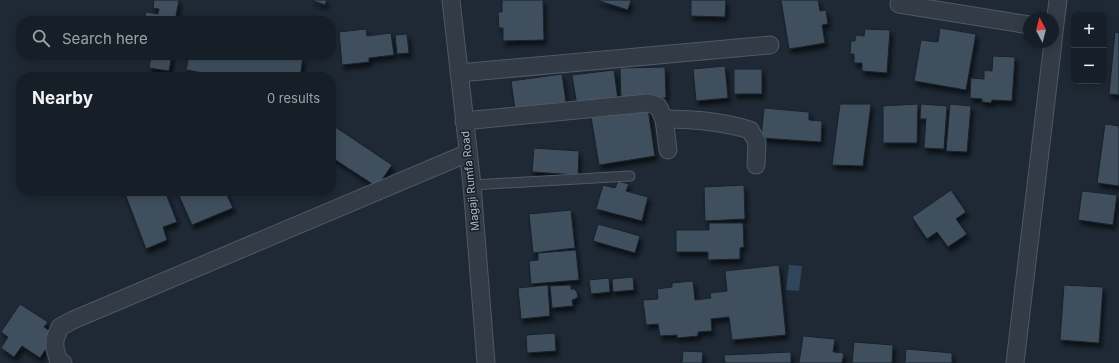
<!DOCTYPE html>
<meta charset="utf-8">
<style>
:root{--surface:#161f28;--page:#1f2730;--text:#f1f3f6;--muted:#9ea2a8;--line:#353d45}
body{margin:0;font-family:Inter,sans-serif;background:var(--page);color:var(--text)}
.controls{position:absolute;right:12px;top:12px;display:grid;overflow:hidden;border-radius:8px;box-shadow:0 2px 10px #0003}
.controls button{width:36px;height:36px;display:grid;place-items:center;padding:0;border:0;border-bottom:1px solid var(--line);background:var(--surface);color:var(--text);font:20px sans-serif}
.compass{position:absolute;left:1023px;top:12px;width:36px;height:36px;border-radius:50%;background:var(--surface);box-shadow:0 2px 10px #0003;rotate:353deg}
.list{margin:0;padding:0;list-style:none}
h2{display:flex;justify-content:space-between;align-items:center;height:52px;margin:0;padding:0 16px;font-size:17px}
h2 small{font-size:13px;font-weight:400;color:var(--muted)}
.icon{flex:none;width:22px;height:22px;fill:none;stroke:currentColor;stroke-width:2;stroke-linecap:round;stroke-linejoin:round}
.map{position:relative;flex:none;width:1119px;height:363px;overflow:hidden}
.search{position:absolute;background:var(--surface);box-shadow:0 2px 10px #0003;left:16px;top:16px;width:320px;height:44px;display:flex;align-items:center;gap:10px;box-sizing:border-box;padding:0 14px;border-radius:16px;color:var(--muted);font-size:15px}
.panel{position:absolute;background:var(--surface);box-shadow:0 2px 10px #0003;left:16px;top:72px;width:320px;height:124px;border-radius:16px}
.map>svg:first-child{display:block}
.water{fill:#31465d}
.building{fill:#414f5d;stroke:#19222c;filter:url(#shadow)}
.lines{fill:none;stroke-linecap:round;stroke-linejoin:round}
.service-casing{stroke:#4f5964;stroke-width:11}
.minor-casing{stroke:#4f5964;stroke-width:19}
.service{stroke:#323b46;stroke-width:9}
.minor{stroke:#323b46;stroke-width:17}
.labels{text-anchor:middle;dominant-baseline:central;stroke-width:3;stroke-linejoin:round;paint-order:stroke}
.street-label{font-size:11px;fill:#abb6c3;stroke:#17202a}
</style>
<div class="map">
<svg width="1119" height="363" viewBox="0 0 1119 363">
<defs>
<filter id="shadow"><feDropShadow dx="2.5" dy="4.5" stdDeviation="2" flood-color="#0009"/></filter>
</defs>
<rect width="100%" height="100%" fill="#1e2935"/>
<path class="water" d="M789 265 802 266 799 291 786 290Z"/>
<g class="building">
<path d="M154 0H179L175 21H144L146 12 158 14 159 9 153 8Z"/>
<path d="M311 0H327L325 5Z"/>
<path d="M502 0H543L544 40 503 41V28H499L498 12H502Z"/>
<path d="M596 0H631L628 10Z"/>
<path d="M691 0H726L725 17 691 16Z"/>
<path d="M781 0H818L820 11 826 10 828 24 822 25 825 43 789 49Z"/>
<path d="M940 28 976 34 966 90 914 81 921 40 938 42Z"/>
<path d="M366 29 367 36 391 33 394 55 369 58V62L342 65 339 32Z"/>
<path d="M865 29 890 30 887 73 862 71V63H854V54H850L851 41H855L856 35 864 36Z"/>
<path d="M1115 32 1119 33V95L1109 94Z"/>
<path d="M407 34 409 53 397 54 395 35Z"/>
<path d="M151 55H172L169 71 149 68Z"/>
<path d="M189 55H287L303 58 300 77H214V75L186 70Z"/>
<path d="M993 56 1015 57 1012 101 992 100 991 103 982 102V99L970 98 971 78 984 79V70L992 71Z"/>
<path d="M725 66 728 98 696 101 693 69Z"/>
<path d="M665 67 666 98 621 99 620 68Z"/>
<rect x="734" y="69" width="28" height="25"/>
<path d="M614 70 618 100 577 106 572 75Z"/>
<path d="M562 74 566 102 515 109 511 81Z"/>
<path d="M840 104H871L863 166 832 165Z"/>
<path d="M918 104 917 143H883V106Z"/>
<path d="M921 104 947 106 944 149 924 148 926 119H920Z"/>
<path d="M950 104 971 106 967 152 946 151Z"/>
<path d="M764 108 809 112V120L822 121 821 142 761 138Z"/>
<path d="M648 109 655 156 599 165 591 117Z"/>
<path d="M331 124 392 165 377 187 331 157Z"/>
<path d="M1105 124 1119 126V186L1097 183Z"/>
<path d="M534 148 579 151 578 175 532 172Z"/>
<path d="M618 181 629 184 626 191 648 197 642 221 596 209 603 185 615 188Z"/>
<path d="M744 185 745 219 705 221 704 187Z"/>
<path d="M951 190 966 212 956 219 967 234 948 247 937 232 927 239 912 217Z"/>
<path d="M124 191H165L177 222 163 227 167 240 146 249Z"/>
<path d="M177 191H225L233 208 192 225Z"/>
<path d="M1082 191 1117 195 1113 225 1078 220Z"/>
<path d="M571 210 575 248 533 253 529 214Z"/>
<path d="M709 223H743L744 247 740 248V259L708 260V252H676V230H709Z"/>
<path d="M598 224 640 236 635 253 593 241Z"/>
<path d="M576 250 579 280 531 284 529 261 538 260V253Z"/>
<path d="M779 265 786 335 732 340 729 317 711 319 712 331 698 332V336L677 338V335L660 336 658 324 646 325 643 300 658 299 657 289 672 287V283L693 281 695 300 711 298 710 293 727 291 725 271Z"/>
<path d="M633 277 634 290 613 292 612 279Z"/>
<path d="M609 278 610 292 591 294 589 280Z"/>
<path d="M548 285 550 316 521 319 518 288Z"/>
<path d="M571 285V289H574L577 292 578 297 575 299 572 300 573 306 552 308 550 286Z"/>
<path d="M1064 285 1103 287 1099 343 1060 340Z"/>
<path d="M20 304 48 322 44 327 55 335 40 358 22 346 14 357 1 348 8 337 1 332Z"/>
<path d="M555 333 556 351 527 353 526 335Z"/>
<path d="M803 336 835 339 833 352 844 353 842 363H799Z"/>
<path d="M854 342 893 345 892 363H852Z"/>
<path d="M906 349 952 353V363H905Z"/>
<path d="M683 351 703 352 702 363H682Z"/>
<path d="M791 352V363H725L724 355Z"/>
</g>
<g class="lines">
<g class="service-casing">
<path id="service" d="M472 185 630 176"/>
</g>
<g class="minor-casing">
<g id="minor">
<path d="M451 0 472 185 486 363"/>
<path d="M899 4 1029 25"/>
<path d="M1053 40 1058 0"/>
<path d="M459 73 770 45"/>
<path d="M664 119C694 119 721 121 750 130L757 142 756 165"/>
<path d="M464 121 648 103 658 106 664 119 668 150"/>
<path d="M63 363 58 359 55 349V339L60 327 73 320 468 153"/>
<path d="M1015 363 1053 42"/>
</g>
</g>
<use href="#service" class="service"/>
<use href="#minor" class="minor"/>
</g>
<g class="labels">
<g class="street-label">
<text transform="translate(470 181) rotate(-96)">Magaji Rumfa Road</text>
</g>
</g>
</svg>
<div class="controls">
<button>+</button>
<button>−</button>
</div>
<svg class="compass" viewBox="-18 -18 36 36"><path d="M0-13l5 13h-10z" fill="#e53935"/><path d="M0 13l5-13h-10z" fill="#9ea2a8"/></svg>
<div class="search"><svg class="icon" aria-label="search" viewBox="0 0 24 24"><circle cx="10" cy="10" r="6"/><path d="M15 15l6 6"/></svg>Search here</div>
<section class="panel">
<h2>Nearby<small>0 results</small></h2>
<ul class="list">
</ul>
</section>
</div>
